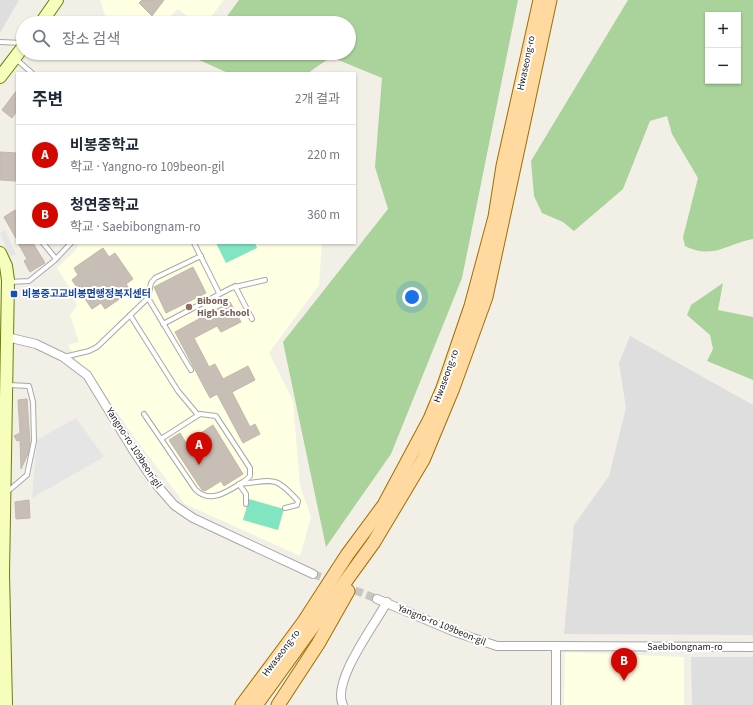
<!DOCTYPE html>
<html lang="ko">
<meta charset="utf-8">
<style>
:root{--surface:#fff;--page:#f2f2f3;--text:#1f2937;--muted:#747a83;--line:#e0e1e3;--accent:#d20800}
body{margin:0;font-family:"Source Sans 3","Noto Sans KR",sans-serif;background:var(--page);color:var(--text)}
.controls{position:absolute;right:12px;top:12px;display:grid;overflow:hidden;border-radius:0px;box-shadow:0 1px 3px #0004}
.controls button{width:36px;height:36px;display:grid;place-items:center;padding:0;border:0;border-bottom:1px solid var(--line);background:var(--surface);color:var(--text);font:20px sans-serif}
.you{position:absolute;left:412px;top:297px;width:14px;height:14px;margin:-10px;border:3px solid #fff;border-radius:50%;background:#1a73e8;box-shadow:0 0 0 6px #1a73e833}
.badge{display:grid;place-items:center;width:26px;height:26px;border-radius:50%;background:var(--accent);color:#fff;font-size:13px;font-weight:700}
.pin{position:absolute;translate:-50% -33px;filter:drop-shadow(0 1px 2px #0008)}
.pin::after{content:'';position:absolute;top:21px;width:14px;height:12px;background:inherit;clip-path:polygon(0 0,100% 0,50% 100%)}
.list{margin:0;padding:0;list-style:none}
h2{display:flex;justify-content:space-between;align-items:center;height:52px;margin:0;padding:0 16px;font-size:17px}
h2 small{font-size:13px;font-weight:400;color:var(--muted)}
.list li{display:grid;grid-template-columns:26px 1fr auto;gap:12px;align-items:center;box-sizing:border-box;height:60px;padding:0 16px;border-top:1px solid var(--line)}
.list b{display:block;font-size:15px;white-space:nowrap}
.list p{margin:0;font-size:13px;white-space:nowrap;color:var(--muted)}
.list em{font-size:13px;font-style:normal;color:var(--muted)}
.icon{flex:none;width:22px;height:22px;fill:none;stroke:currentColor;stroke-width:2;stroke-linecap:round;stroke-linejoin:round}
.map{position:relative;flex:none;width:753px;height:705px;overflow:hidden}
.search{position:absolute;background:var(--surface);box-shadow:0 1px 3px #0004;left:16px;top:16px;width:340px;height:44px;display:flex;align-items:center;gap:10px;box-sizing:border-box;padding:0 14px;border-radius:22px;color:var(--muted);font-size:15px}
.panel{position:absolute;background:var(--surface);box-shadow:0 1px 3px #0004;left:16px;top:72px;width:340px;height:172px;border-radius:0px}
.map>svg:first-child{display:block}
.residential{fill:#dfdede}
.education{fill:#feffe3}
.forest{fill:#a9d39a;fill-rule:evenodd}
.pitch{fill:#82e5c2}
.parking{fill:#e5e5e5}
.building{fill:#c7beb6;stroke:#c5b6a9}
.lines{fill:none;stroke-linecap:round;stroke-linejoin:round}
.street-tunnel{stroke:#c8c6bf;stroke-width:8;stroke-dasharray:8 4;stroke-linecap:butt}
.lane-casing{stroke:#a8a8a8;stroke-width:6}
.street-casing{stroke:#a8a8a8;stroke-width:10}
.secondary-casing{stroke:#6d8000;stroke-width:14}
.primary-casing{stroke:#9e7000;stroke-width:15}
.lane{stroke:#fff;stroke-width:4}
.street{stroke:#fff;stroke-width:8}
.secondary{stroke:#f7fdba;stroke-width:12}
.primary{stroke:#ffd99f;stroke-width:13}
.transit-dot{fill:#1a4fb4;stroke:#fff;stroke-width:1.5}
.education-dot{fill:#8d6e63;stroke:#fff;stroke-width:1.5}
.labels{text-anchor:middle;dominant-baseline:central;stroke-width:4;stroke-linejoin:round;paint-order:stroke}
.street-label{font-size:10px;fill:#212121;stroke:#fff}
.transit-label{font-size:10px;font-weight:bold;fill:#164399;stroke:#fff;text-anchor:start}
.education-label{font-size:10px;font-weight:bold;fill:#785e54;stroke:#fff;text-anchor:start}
</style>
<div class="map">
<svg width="753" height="705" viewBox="0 0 753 705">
<rect width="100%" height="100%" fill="#f2efe7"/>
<g class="residential">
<path d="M0 0H19L0 33Z"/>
<path d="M630 336 753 405V635L564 634 574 525 609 476 626 408 619 363Z"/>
<path d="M691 657H753V705H692Z"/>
</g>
<g class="education">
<path d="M100 0H224L206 23H195L178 9 163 23H109L107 21Z"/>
<path d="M79 243H322L319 285 269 353 293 401 300 486 311 517 300 556 185 504 131 433 91 373 78 362 68 345 79 342 70 315 77 306 69 287 57 268 76 250Z"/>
<path d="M565 652 684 657V705H564Z"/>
</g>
<g class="forest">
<path d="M239 0H518L462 278 391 454 326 547 283 342 388 209 375 167 382 78 331 57 308 73H228L195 58 198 53H349V23H222Z"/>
<path d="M628 0H753V239C726 244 713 260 685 246L683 237 698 178 672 134 667 116 650 121 623 189 574 231 563 222 542 213 534 196 531 161ZM708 15H738V81H708Z"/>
<path d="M723 283 718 310 753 317V380L707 361 713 349 710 335 687 315 691 305Z"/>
</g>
<g class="pitch">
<path d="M216 243H255L257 248 226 263Z"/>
<path d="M249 499 284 509 278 530 243 520Z"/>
</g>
<g class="parking">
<path d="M5 230 16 254 10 257 0 233Z"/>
<path d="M76 418 104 457 32 498 37 440Z"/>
</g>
<g class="building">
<path d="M142 0H164L152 16 139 3Z"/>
<path d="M17 90V111L12 118 2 110Z"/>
<path d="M0 152 17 153V181L0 180Z"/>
<path d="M15 210 17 214V240L4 217Z"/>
<path d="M18 243H33L45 263 30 272 24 261 27 259Z"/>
<path d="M103 248 109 257 115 253 133 279 126 284 131 291 105 309 101 303 92 309 72 280 78 275 74 268Z"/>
<path d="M193 267 206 293 166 313 154 287Z"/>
<path d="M230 302 241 322 221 332 217 326 194 338 209 367 215 364 223 379 248 366 255 380 232 392 250 427 255 424 260 434 243 443 217 394 210 398 175 332Z"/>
<path d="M27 399 30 443 28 454 21 469 20 440 17 441 14 436 20 433 18 400Z"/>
<path d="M213 425 243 474 224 486 221 481 205 491 202 490 169 440 180 433 186 443Z"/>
<path d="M29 500 30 518 16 519 15 502Z"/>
</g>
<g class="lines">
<g class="street-tunnel">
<path d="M313 574 334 582"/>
<path d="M344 586 377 599"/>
</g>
<g class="lane-casing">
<g id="lane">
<path d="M0 42 23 43"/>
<path d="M16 59 32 73"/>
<path d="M43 243 56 259"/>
<path d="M194 243 219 293"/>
<path d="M9 282 29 281 54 261 71 243"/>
<path d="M235 286 252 319"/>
<path d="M148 298 191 370"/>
<path d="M130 315 178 391 198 415"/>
<path d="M163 324 231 288 265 280"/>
<path d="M64 357 89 351 97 347 148 298 151 283 155 278 201 256"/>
<path d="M144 414 195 489C211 506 231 489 246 480L250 476V468L216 416 200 414 161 439"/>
<path d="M7 492 27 475 34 441 33 402 29 386 8 385"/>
<path d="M246 504V494L239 484C273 481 274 474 298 501L297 505 285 508"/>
</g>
</g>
<g class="street-casing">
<g id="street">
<path d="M7 337 36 344 63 357 87 375 133 450 155 483 174 505 193 518 313 574"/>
<path d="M377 599 455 632 497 646H556"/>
<path d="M343 705C331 682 375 624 387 602"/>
<path d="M556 705V646L753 647"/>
</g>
</g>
<g class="secondary-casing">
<g id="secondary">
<path d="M41 23 57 0"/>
<path d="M0 77 23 47"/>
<path d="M0 253 6 266 8 280 3 574 6 705"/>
</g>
</g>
<g class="primary-casing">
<g id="primary">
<path d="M242 705 303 623 347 555 384 505 430 419 443 388 471 306 495 217 503 166 540 0"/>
<path d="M256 705 374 542 423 460 453 388 486 297 550 0"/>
<path d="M278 705 318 644 348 591"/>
</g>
</g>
<use href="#lane" class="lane"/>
<use href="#street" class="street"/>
<use href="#secondary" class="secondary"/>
<use href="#primary" class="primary"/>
</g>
<rect class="transit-dot" x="10" y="290" width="8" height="8" rx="2"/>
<circle class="education-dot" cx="189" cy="307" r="4"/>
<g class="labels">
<g class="street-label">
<text transform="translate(526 63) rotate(-78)">Hwaseong-ro</text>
<text transform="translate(446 376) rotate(-70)">Hwaseong-ro</text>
<text transform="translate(134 448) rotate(57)">Yangno-ro 109beon-gil</text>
<text transform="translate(442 625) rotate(22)">Yangno-ro 109beon-gil</text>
<text x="685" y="647">Saebibongnam-ro</text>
<text transform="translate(281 653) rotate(-53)">Hwaseong-ro</text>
</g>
<g class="transit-label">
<text x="22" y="294">비봉중고교비봉면행정복지센터</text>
</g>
<g class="education-label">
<text x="197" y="301">Bibong<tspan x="197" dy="12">High School</tspan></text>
</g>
</g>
</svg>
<div class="controls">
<button>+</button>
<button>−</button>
</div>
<div class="you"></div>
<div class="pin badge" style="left:199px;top:465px">A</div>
<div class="pin badge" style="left:624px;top:681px">B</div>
<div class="search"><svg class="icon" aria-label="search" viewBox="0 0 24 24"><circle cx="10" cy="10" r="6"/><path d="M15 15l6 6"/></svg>장소 검색</div>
<section class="panel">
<h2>주변<small>2개 결과</small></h2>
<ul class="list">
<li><span class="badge">A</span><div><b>비봉중학교</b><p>학교 · Yangno-ro 109beon-gil</p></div><em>220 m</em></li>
<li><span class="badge">B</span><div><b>청연중학교</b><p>학교 · Saebibongnam-ro</p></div><em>360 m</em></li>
</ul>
</section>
</div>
